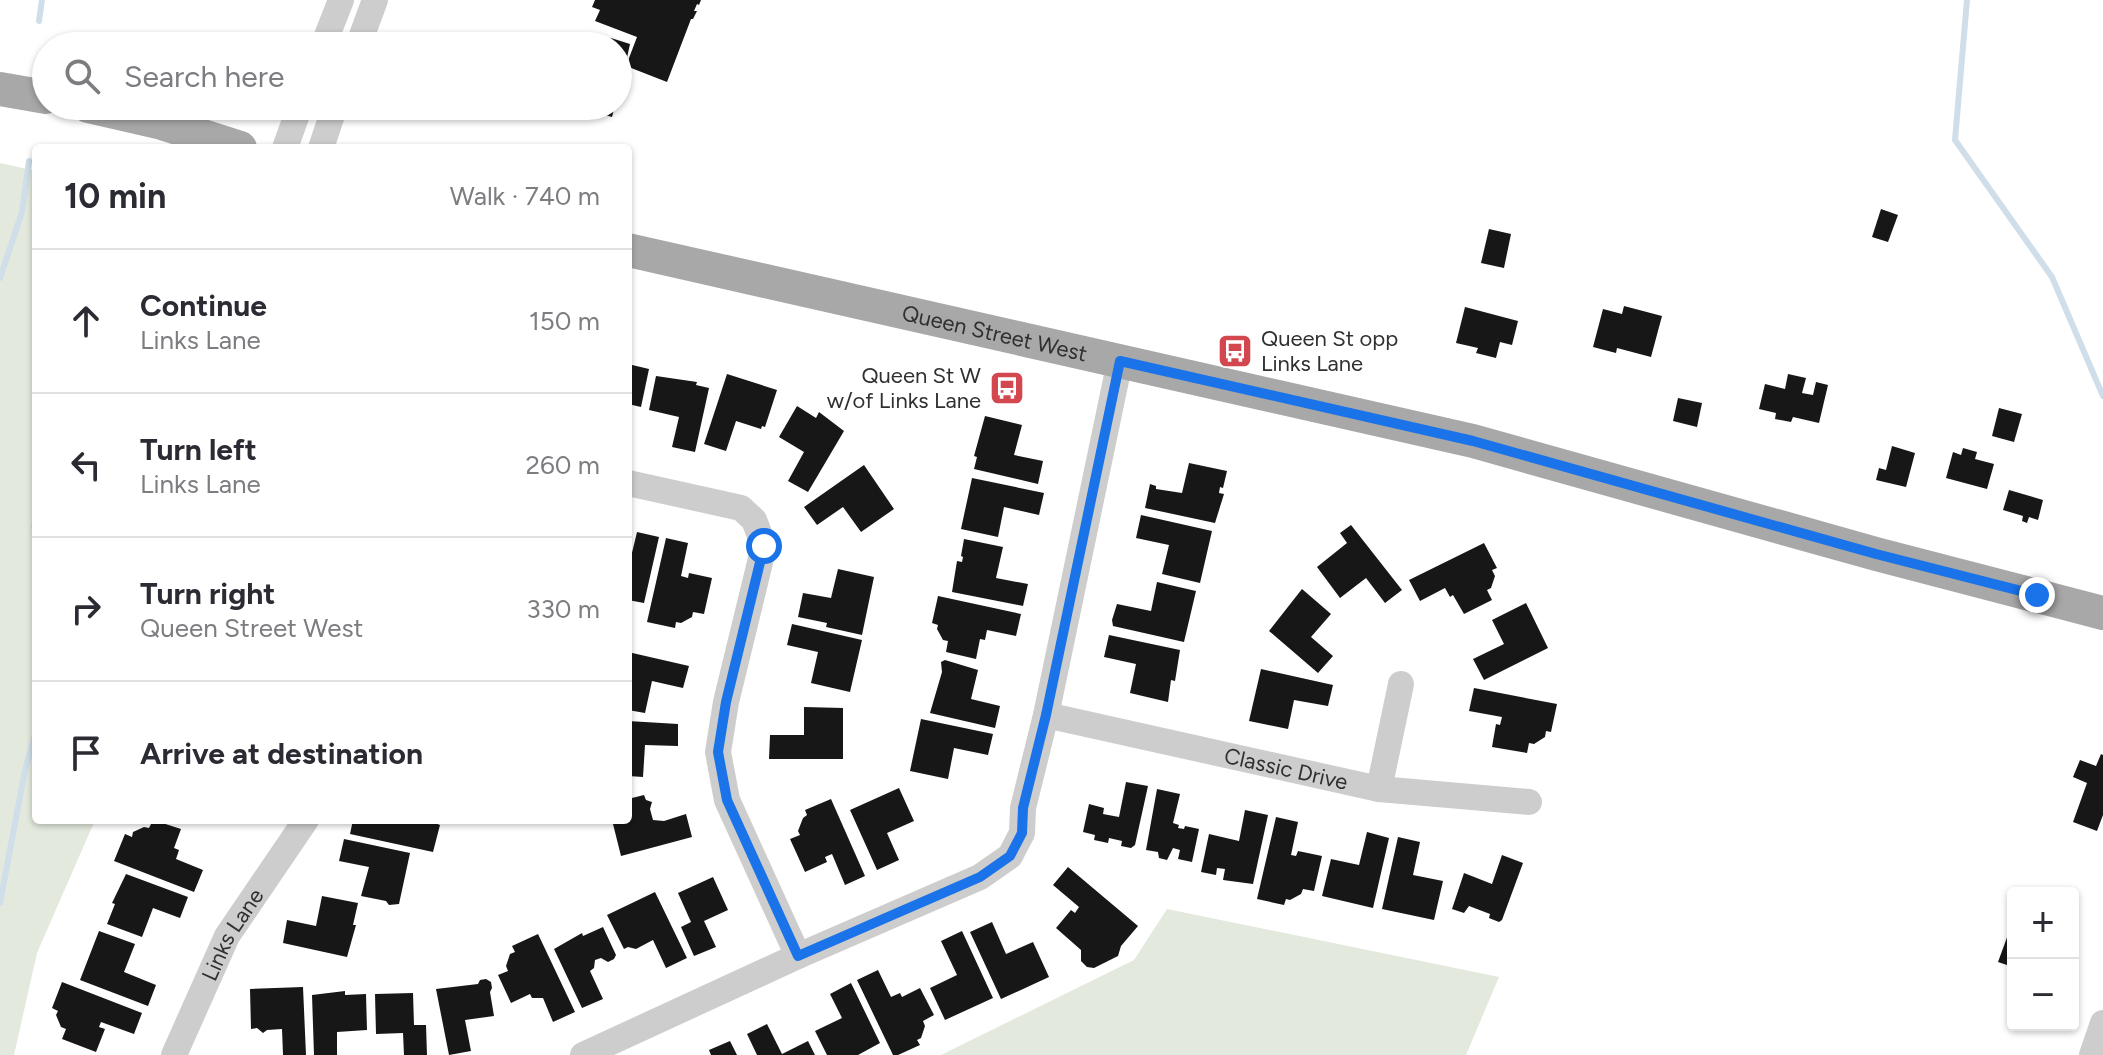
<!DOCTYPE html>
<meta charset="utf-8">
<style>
:root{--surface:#fff;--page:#f7f7f7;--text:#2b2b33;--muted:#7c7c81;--line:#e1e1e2}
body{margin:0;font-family:Figtree,sans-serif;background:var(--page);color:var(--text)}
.controls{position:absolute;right:24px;bottom:24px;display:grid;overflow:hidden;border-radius:8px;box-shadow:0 2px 6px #0004}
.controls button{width:72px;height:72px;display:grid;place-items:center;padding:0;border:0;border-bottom:2px solid var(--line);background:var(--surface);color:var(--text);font:40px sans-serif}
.stop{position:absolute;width:24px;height:24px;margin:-18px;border:6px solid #1a73e8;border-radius:50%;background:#fff}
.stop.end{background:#1a73e8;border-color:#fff;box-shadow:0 2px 8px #0008}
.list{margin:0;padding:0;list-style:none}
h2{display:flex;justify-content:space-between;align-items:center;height:104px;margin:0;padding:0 32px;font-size:34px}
h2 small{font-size:26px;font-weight:400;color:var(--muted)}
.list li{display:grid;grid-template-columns:52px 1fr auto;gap:24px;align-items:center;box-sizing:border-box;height:144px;padding:0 32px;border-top:2px solid var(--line)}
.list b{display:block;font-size:30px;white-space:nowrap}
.list p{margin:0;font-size:26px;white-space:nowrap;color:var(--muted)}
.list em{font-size:26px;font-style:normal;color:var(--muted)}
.icon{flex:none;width:44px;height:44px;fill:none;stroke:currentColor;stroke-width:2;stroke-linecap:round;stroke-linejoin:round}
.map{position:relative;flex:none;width:2103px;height:1055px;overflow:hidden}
.search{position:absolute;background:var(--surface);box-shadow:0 2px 6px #0004;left:32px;top:32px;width:600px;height:88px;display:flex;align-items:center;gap:20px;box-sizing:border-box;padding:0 28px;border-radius:44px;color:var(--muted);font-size:30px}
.panel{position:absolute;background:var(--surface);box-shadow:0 2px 6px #0004;left:32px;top:144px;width:600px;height:680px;border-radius:8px}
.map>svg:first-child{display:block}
.green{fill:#e3e9dd}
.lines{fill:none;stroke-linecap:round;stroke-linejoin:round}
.stream{stroke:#cfdee9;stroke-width:6}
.building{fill:#171717}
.minor{stroke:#cdcdcd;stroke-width:26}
.major{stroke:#a8a8a8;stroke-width:34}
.route{stroke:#1a73e8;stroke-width:10}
.labels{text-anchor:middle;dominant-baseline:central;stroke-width:8;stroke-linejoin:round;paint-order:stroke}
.street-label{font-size:22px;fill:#303030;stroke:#fff}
.poi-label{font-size:22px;fill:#303030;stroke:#fff;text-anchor:start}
</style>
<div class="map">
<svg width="2103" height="1055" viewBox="0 0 2103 1055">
<rect width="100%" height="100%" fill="#fff"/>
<g class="green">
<path d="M0 163 36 171V820H95L37 953 14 1055H0Z"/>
<path d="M1167 909 1499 977 1466 1055H941L1134 960Z"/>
</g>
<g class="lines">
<g class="stream">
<path d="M1967 0 1955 140 2052 277 2103 396"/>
<path d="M39 21 42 0"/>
<path d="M0 278 22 212 29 161"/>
<path d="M36 515 34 527 36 535"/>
<path d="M0 903 25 770 36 731"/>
</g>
</g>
<g class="building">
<path d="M595 0H701L699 5 697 4 694 11H697L693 19H691L667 82 626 66 637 37 595 21 600 10 592 7Z"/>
<path d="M611 38 630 44 619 94 618 46H608Z"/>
<path d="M568 106H615L612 117 581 108 578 116 567 112Z"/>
<path d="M1881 209 1898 215 1888 242 1872 237Z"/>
<path d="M1489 229 1511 234 1504 268 1481 263Z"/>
<path d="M1624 306 1662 316 1651 357 1617 348 1616 353 1593 347 1603 309 1622 314Z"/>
<path d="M1465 307 1518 321 1512 345 1500 342 1496 358 1476 353 1478 348 1456 343Z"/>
<path d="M628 364 649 369 641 407 628 404Z"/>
<path d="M727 374 777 390 765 427 762 426 761 429 736 421 726 451 704 444Z"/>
<path d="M1788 374 1806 378 1802 393 1813 395 1816 382 1828 385 1819 423 1793 417 1791 422 1775 419 1776 413 1759 409 1765 384 1785 389Z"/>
<path d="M656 376 697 382 696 385 709 388 695 452 672 447 679 417 649 410Z"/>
<path d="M1678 398 1702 403 1697 427 1673 421Z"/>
<path d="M797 406 816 418 819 412 844 431 808 492 788 481 804 452 779 437Z"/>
<path d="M1999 408 2022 414 2014 442 1992 436Z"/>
<path d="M985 416 1022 425 1014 455 1043 461 1038 484 974 469 977 457 974 456Z"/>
<path d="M1892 446 1915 453 1906 487 1876 480 1879 468 1886 470Z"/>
<path d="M1963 448 1977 452 1975 459 1994 464 1987 489 1946 478 1953 452 1961 455Z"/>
<path d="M1189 463 1227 471 1223 488 1220 487 1219 493 1224 494 1215 523 1145 508 1150 484 1156 486V489L1182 493Z"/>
<path d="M864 465 894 509 861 532 843 507 817 525 804 507Z"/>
<path d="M972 478 1044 493 1039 515 1004 507 998 537 961 529Z"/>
<path d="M2009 490 2043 500 2038 520 2029 517 2027 523 2022 521 2023 516 2003 510Z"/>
<path d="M1141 515 1212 531 1200 583 1162 574 1169 545 1136 538Z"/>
<path d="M1351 525 1402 590 1385 603 1366 578 1340 598 1317 567 1347 543 1340 533Z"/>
<path d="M637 532 659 537 644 603 628 600V560L630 561Z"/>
<path d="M666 538 688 543 681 576 688 578 689 573 712 578 704 614 693 612 692 617 681 623 676 622 675 628 647 622Z"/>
<path d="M964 539 1003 547 996 578 1028 584 1023 606 952 592 957 561 962 562 963 557 961 556Z"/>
<path d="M1484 543 1497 568 1492 570 1495 576 1491 588 1487 590 1492 600 1464 614 1453 595 1450 597 1445 588 1420 601 1409 580Z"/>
<path d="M838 569 874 577 862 635 826 627 827 623 798 617 803 593 831 598Z"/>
<path d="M1157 582 1196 591 1184 642 1113 626 1112 620 1117 604 1151 611Z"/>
<path d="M1302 589 1331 614 1311 637 1333 656 1318 673 1269 631Z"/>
<path d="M938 596 1021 614 1016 636 987 630 985 640 980 639 976 659 946 652 948 641 943 640 937 629 938 625 932 623Z"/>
<path d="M1526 603 1548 648 1484 680 1473 659 1504 644 1492 620Z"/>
<path d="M792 624 862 640 850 692 811 683 818 652 787 645Z"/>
<path d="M1109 635 1180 650 1175 681 1171 680 1168 702 1130 693 1136 664 1104 657Z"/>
<path d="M628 652 689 666 683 688 652 681 645 713 628 710Z"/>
<path d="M945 660 978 670 971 699 1000 706 995 728 930 713 942 672 941 662Z"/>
<path d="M1261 669 1333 685 1328 706 1294 700 1288 729 1249 721Z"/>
<path d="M1474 688 1557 704 1551 732 1546 731 1545 737 1534 744 1529 743 1527 753 1492 747 1496 724 1500 725 1502 717 1469 711Z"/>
<path d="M804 707 843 708V759H769L770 735H804Z"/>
<path d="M921 719 993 734 988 755 954 748 948 779 910 771Z"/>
<path d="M628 721 678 724V746L645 745 643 777 628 776Z"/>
<path d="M2101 754 2103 755V815L2097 831 2073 822 2087 783 2073 777 2080 760 2096 766Z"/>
<path d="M1126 782 1148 786 1135 845 1131 848 1121 846 1122 841 1109 838 1108 843 1094 840 1095 835 1083 832 1089 804 1104 808 1103 814 1119 817Z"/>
<path d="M899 788 914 821 887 833 899 860 877 870 850 810Z"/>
<path d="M1157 789 1180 794 1173 823 1179 825 1178 828 1184 829 1185 826 1199 829 1192 862 1178 859 1180 850 1173 848 1167 860 1159 858 1158 852 1146 850Z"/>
<path d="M644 795 646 800 652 802 650 809 653 820 664 821 686 814 692 837 621 856 612 820H628V799Z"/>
<path d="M831 799 865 876 845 885 832 854 825 857 827 862 805 872 790 839 800 835 798 831 803 818 807 815 805 810Z"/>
<path d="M1245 810 1268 815 1253 884 1223 880 1225 869 1217 868 1216 875 1201 872 1209 834 1239 841Z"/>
<path d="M1276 817 1298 822 1291 855 1296 856 1298 851 1322 856 1314 891 1303 889 1301 894 1290 900 1286 899 1284 905 1257 899Z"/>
<path d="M153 820 181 829 174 848 179 850 176 859 203 870 194 892 114 861 125 834 132 837 133 832 144 827 149 828Z"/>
<path d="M353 820H435V823L440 825 433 852 350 834Z"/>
<path d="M1367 832 1389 838 1373 908 1322 896 1331 859 1359 865Z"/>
<path d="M1398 837 1420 842 1413 875 1443 881 1434 920 1382 909Z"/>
<path d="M344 839 410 853 399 904 389 905 386 901 361 896 369 867 339 861Z"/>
<path d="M1502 855 1523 863 1502 920 1499 922 1489 918 1490 914 1469 906 1464 913 1452 909 1464 873 1492 884Z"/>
<path d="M1068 867 1138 926 1121 946 1118 956 1094 968 1087 967 1081 961V950L1056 928 1071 910 1075 913 1079 907 1053 885Z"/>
<path d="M126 874 188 897 180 918 153 908 142 937 107 924 115 904 112 903Z"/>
<path d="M713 877 728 910 704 921 716 947 694 956 681 927 691 922 678 893Z"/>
<path d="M655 892 687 958 666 968 653 940 636 949 628 947 624 949 607 915Z"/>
<path d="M322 896 358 903 353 925H356L347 957 283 943 287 920 316 926Z"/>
<path d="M2013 921V967L1998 962Z"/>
<path d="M992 922 1006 954 1033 942 1049 977 1001 999 970 932Z"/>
<path d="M603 927 616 955 614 959 608 962 601 958 595 960 594 968 590 971 603 999 582 1008 554 949 582 933 583 936Z"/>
<path d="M99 931 135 944 124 972 156 985 148 1006 80 980Z"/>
<path d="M962 931 993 998 945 1020 930 988 957 975 941 941Z"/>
<path d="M538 934 575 1012 553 1022 543 998H532L530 994 511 1003 498 975 508 971 506 966 510 954 515 952 512 946Z"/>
<path d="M878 970 891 997 900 993 902 997 920 988 934 1015 923 1021 925 1026 921 1038 917 1040 920 1045 898 1055H893L857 980Z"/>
<path d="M486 979 491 982 492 988 490 992 494 1016 465 1020 471 1051 449 1055 436 989 478 984 480 980Z"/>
<path d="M62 982 142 1013 134 1034 101 1022 99 1027 105 1029 96 1052 62 1039 66 1029 61 1027 56 1015 58 1011 52 1008Z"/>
<path d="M851 983 880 1043 858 1055H827L815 1031 842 1018 830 994Z"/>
<path d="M303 987 306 1055H283L282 1029 267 1030 263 1033 257 1028 251 1029 250 989Z"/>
<path d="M345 991V995L366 994 367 1030 337 1032V1055H314L312 995Z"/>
<path d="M413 993 414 1025H426L427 1055H404L403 1033 376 1034 375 994Z"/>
<path d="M767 1024 782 1054 808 1041 815 1055H757L747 1034Z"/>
<path d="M730 1041 737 1055H711L709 1050Z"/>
</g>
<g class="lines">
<g class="minor">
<path d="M323 46 341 0"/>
<path d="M358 46 375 0"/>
<path d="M285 148 300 106"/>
<path d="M321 148 335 106"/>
<path d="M628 483 741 508 754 520 764 546 726 702 718 752 727 800 798 956"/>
<path id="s1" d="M1046 715 1379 789 1529 802"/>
<path d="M1379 789 1401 684"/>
<path id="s2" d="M174 1055 227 936 306 820"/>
<path d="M583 1055 798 956 980 877 1010 856 1022 833 1023 808 1046 715 1120 361"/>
<path d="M2092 1055 2103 1023"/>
</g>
<g class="major">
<path d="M0 89 46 97"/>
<path d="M88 106 162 123 240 148"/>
<path id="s3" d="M628 250 1473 441 1876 554 2103 613"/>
</g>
</g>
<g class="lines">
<path class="route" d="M764 546 726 702 718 752 727 800 798 956 980 877 1010 856 1022 833 1023 808 1046 715 1120 361 1473 441 1876 554 2037 595"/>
</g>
<defs>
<g id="bus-square" transform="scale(1.8)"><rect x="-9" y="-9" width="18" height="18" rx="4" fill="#d3474e" stroke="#fff"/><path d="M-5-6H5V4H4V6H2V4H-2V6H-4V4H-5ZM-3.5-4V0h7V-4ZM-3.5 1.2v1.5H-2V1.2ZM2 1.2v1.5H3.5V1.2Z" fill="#fff"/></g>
</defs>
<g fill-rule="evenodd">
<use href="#bus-square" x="1235" y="351"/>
<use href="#bus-square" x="1007" y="388"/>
</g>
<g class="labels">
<g class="street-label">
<text stroke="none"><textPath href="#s3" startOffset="376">Queen Street West</textPath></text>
<text stroke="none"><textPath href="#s1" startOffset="246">Classic Drive</textPath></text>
<text stroke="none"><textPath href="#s2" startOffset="134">Links Lane</textPath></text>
</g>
<g class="poi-label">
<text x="1261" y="338">Queen St opp<tspan x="1261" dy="25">Links Lane</tspan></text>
<text x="981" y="375" text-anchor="end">Queen St W<tspan x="981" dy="25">w/of Links Lane</tspan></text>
</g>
</g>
</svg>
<div class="controls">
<button>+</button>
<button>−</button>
</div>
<div class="stop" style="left:764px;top:546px"></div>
<div class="stop end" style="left:2037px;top:595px"></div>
<div class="search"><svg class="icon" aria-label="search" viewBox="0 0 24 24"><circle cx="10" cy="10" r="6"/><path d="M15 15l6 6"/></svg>Search here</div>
<section class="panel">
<h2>10 min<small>Walk · 740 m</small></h2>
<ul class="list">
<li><svg class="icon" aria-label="ahead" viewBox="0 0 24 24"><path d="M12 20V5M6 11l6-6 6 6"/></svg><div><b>Continue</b><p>Links Lane</p></div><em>150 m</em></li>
<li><svg class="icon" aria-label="left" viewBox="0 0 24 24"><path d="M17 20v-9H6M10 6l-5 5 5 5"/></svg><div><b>Turn left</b><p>Links Lane</p></div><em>260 m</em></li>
<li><svg class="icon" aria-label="right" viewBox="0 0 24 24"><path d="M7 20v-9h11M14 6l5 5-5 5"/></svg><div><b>Turn right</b><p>Queen Street West</p></div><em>330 m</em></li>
<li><svg class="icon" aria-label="arrive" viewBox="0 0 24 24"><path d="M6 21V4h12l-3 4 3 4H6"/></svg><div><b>Arrive at destination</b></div></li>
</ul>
</section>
</div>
